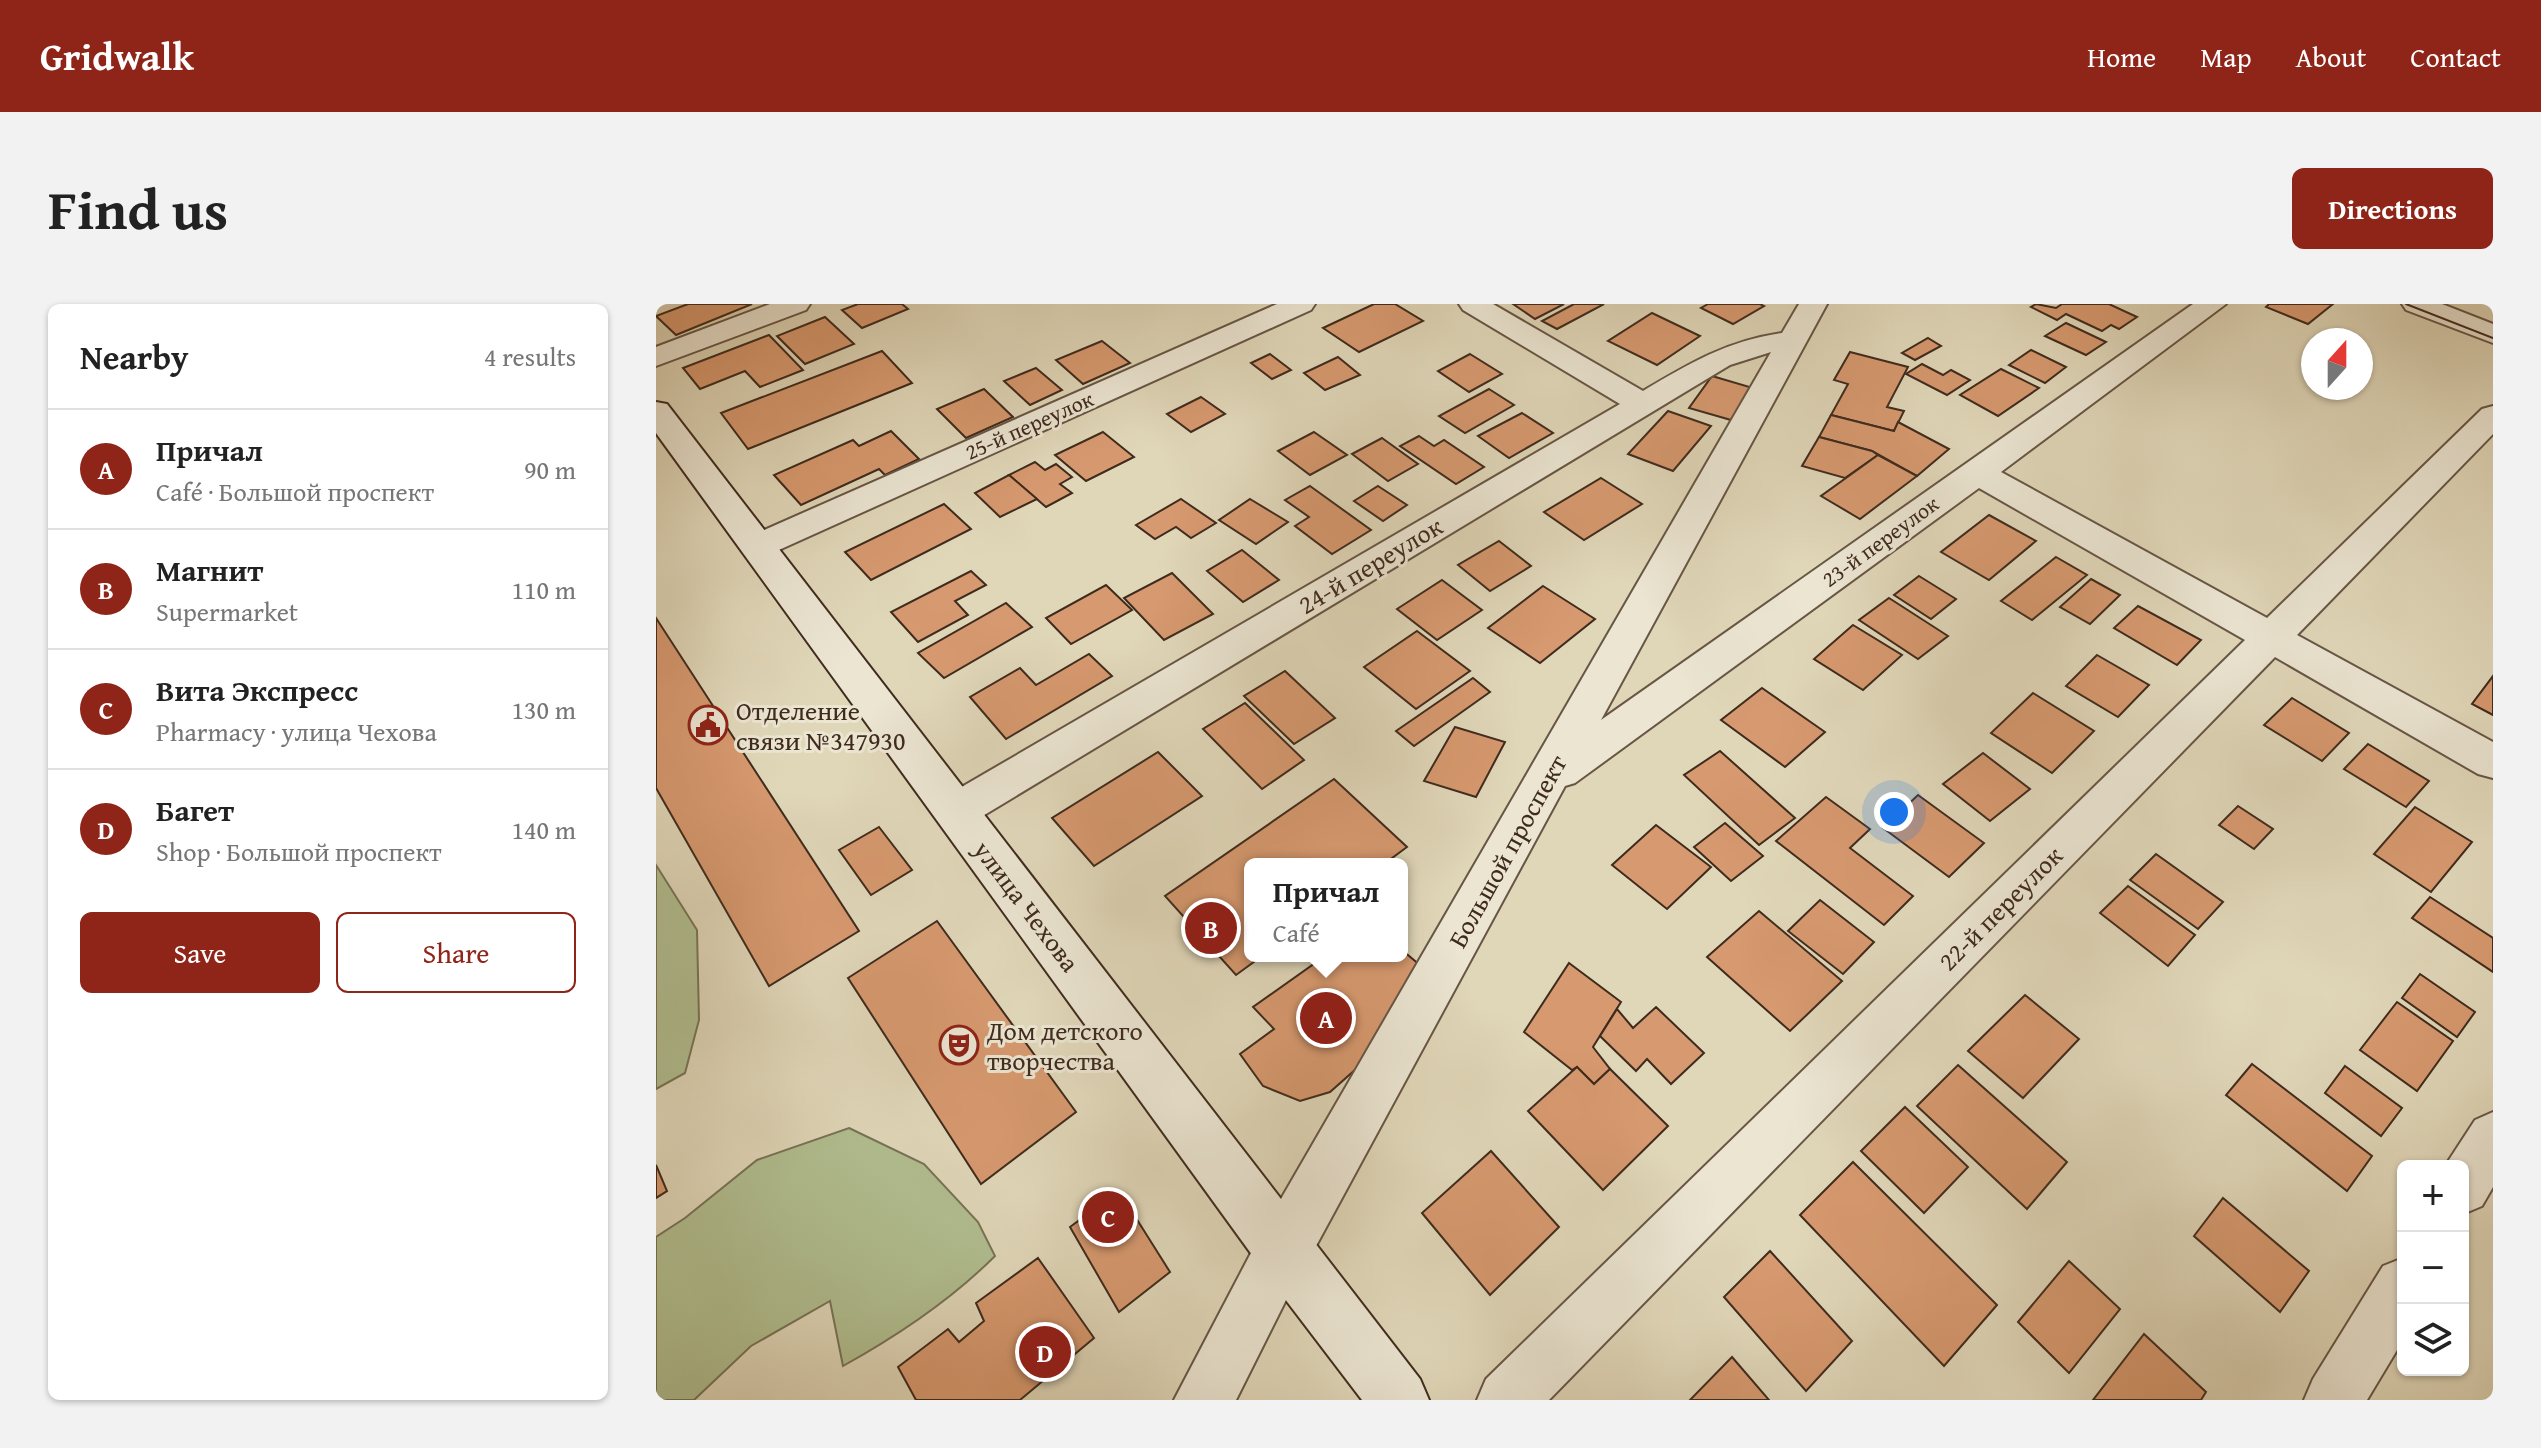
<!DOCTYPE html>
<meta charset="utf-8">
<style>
:root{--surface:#fff;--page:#f2f2f2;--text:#222;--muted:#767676;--line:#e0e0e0;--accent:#8f2418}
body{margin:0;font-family:"Gentium Book Plus",serif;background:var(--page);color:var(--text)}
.controls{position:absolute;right:24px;bottom:24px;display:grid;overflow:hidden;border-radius:12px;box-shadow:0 2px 6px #0004}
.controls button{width:72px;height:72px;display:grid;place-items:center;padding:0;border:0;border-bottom:2px solid var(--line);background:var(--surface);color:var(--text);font:40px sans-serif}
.compass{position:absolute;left:1645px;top:24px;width:72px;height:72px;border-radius:50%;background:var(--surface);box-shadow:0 2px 6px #0004;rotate:21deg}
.you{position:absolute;left:1238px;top:508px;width:28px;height:28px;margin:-20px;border:6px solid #fff;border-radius:50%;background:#1a73e8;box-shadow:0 0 0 12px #1a73e833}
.badge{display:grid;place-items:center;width:52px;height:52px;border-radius:50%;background:var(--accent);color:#fff;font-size:26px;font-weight:700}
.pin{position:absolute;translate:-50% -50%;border:4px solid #fff;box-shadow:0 2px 8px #0006}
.popup{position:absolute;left:588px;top:554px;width:164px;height:104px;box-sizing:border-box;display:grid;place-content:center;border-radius:12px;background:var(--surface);filter:drop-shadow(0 2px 6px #0005);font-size:26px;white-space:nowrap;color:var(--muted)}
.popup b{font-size:30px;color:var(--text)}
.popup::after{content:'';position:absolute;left:50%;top:100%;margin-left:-16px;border:16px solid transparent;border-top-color:var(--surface)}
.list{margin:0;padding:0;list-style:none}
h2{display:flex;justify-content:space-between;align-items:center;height:104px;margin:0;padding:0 32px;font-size:34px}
h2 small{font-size:26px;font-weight:400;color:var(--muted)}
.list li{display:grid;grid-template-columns:52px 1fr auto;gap:24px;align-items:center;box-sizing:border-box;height:120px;padding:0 32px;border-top:2px solid var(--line)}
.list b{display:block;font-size:30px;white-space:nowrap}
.list p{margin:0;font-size:26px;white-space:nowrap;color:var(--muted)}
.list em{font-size:26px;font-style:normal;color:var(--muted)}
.actions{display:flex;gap:16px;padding:24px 32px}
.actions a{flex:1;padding:18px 0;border:2px solid var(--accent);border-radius:12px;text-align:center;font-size:28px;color:var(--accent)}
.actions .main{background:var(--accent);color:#fff}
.icon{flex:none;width:44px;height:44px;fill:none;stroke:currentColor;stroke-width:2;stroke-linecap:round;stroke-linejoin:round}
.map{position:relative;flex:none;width:1837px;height:1096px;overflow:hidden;border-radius:12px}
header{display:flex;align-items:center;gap:48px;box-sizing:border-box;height:112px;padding:0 40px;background:var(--accent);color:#fff}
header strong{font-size:38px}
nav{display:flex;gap:44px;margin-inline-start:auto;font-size:28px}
.intro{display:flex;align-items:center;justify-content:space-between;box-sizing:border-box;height:192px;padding:0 48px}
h1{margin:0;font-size:56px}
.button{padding:20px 36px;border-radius:12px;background:var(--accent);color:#fff;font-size:28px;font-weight:700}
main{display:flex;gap:48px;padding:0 48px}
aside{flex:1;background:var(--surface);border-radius:12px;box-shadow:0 2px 6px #0004}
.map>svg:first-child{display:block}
.green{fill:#b1be90;stroke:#787457;stroke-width:2}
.building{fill:#d7996f;stroke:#3f2b1e;stroke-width:2}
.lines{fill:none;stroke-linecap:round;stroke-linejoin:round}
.minor-casing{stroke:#675645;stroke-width:4}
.tertiary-casing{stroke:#675645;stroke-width:4}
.secondary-casing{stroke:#3f2b1e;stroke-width:4}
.minor{fill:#ebe5d2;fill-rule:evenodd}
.tertiary{fill:#ebe5d2;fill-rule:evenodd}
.secondary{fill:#ebe5d2;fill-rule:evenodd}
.tram{stroke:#3f2b1e;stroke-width:2}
.labels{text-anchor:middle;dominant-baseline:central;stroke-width:6;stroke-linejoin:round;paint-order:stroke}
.far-street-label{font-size:22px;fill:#3f2b1e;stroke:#ebe5d2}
.street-label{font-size:26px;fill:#3f2b1e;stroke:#ebe5d2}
.poi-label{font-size:26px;fill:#3f2b1e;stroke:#ebe5d2;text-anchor:start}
</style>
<header>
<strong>Gridwalk</strong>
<nav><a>Home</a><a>Map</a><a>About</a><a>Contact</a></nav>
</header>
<div class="intro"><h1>Find us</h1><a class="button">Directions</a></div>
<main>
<aside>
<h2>Nearby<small>4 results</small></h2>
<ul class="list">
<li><span class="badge">A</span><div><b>Причал</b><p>Café · Большой проспект</p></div><em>90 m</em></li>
<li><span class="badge">B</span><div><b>Магнит</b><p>Supermarket</p></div><em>110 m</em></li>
<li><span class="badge">C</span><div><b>Вита Экспресс</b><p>Pharmacy · улица Чехова</p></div><em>130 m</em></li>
<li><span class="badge">D</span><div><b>Багет</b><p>Shop · Большой проспект</p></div><em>140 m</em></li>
</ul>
<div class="actions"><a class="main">Save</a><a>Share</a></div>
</aside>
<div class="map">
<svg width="1837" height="1096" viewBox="0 0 1837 1096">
<rect width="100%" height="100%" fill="#e0d7b9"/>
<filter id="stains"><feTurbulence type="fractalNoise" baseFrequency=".0025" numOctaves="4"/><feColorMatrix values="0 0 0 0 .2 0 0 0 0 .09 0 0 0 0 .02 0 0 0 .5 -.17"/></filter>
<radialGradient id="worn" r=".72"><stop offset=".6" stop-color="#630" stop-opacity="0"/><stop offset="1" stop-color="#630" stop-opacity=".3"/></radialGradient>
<g class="green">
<path d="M0 561 41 626 43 716 29 769 0 785Z"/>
<path d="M193 824 268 860 322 918 339 952C294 997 243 1031 187 1062L174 997 95 1042 38 1096H0V933L29 914 101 856Z"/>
</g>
<g class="building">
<path d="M32 0H96L20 31 0 12Z"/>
<path d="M202 0H246L252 5 206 24 186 6Z"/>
<path d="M718 0H739L767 17 703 48 667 24Z"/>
<path d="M857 0H908L879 15Z"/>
<path d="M918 0H948L901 25 886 17Z"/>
<path d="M1052 0H1104L1108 2 1077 20 1045 4Z"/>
<path d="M1380 0 1400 4 1406 0H1453L1481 13 1463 25 1455 21 1446 27 1410 10 1401 16 1375 3Z"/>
<path d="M1613 0H1677L1652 20 1610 3Z"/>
<path d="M996 9 1044 32 1001 61 952 37Z"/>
<path d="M169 13 198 40 149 60 121 32Z"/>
<path d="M1410 19 1450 38 1430 51 1389 32Z"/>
<path d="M113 31 147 66 104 83 89 67 44 85 27 64Z"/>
<path d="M1272 34 1285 42 1259 56 1246 49Z"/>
<path d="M446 37 474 59 427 80 400 56Z"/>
<path d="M1375 46 1410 63 1389 79 1353 61Z"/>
<path d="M226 47 256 79 92 145 65 109Z"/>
<path d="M1194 48 1252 63 1231 103 1248 107 1238 127 1175 111 1192 80 1178 76Z"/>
<path d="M614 50 635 66 616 75 595 59Z"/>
<path d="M814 50 846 70 813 88 782 67Z"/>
<path d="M682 53 704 71 669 86 648 69Z"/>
<path d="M1266 60 1287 71 1295 66 1314 76 1291 91 1250 70Z"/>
<path d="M380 64 406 86 374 101 348 77Z"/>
<path d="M1345 65 1383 84 1342 112 1304 91Z"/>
<path d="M1056 72 1097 84 1075 116 1033 104Z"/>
<path d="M328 85 357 113 310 134 281 105Z"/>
<path d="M833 85 858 101 809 129 783 112Z"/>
<path d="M545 93 569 110 535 128 511 110Z"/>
<path d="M1012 107 1055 122 1017 167 972 150Z"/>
<path d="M866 109 897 129 853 154 822 132Z"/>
<path d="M1175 111 1238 127 1242 118 1293 145 1261 172 1216 147 1163 133Z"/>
<path d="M235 127 263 155 229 171 223 165 145 201 118 171 197 136 203 142Z"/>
<path d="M447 128 478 153 430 177 399 151Z"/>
<path d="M658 128 691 151 654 171 622 147Z"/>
<path d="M763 132 778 142 788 136 828 163 800 180 744 142Z"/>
<path d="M1163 133 1216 147 1222 151 1189 174 1146 162Z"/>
<path d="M726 134 762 160 732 177 696 150Z"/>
<path d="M1222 151 1261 172 1204 215 1165 192Z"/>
<path d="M379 158 389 166 400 160 416 173 404 180 416 189 390 203 353 171Z"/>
<path d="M353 171 381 195 344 213 319 189Z"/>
<path d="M945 174 986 200 928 236 888 208Z"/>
<path d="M654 182 715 226 676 250 639 222 653 213 629 196Z"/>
<path d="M722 182 751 201 727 217 698 197Z"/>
<path d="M525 195 560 219 535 234 520 223 499 235 480 221Z"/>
<path d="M594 195 632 218 600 240 563 216Z"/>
<path d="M288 200 315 225 215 276 189 248Z"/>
<path d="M1333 211 1380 237 1333 276 1285 248Z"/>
<path d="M843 237 875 262 834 287 802 261Z"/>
<path d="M586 246 623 276 587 298 551 267Z"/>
<path d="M1400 253 1431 271 1376 316 1345 297Z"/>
<path d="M315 267 330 281 299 297 312 311 262 338 235 308Z"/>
<path d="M516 269 557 310 508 336 468 294Z"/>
<path d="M1263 272 1300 295 1275 315 1238 291Z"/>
<path d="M1435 275 1464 291 1434 320 1404 303Z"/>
<path d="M786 276 826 306 781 336 741 305Z"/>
<path d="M450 281 476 306 415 340 390 314Z"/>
<path d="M887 282 939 315 884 359 832 324Z"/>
<path d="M1233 294 1292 332 1262 355 1203 316Z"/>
<path d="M350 299 376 323 288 374 262 349Z"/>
<path d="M1482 302 1545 336 1521 361 1458 324Z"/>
<path d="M0 314 203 627 113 682 0 484Z"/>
<path d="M1197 321 1246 351 1207 386 1158 355Z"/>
<path d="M761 327 814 367 760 405 708 363Z"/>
<path d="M433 350 456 372 350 435 314 393 364 364 380 381Z"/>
<path d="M1441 351 1493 381 1462 413 1410 382Z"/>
<path d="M629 367 679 414 638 440 588 392Z"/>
<path d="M1837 372V411L1816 400Z"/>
<path d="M817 374 834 388 758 442 740 427Z"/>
<path d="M1106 384 1169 428 1129 463 1065 416Z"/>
<path d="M1377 389 1438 427 1396 469 1335 429Z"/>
<path d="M1636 394 1693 429 1666 457 1608 421Z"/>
<path d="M589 399 648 456 606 485 547 425Z"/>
<path d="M799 423 849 438 820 493 768 477Z"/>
<path d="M1712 440 1773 477 1750 503 1688 465Z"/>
<path d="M1064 447 1139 514 1103 541 1028 471Z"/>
<path d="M502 448 546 492 438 562 396 514Z"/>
<path d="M1327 449 1374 485 1334 517 1287 480Z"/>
<path d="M678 475 751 543 728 560H594V652H606L580 671 509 592Z"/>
<path d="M1262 491 1328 539 1293 573 1227 524Z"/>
<path d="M1170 493 1214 525 1194 544 1257 592 1228 621 1120 537Z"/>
<path d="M1582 502 1617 525 1598 545 1563 521Z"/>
<path d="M1759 503 1816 538 1775 588 1718 550Z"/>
<path d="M1069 519 1107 552 1075 577 1038 543Z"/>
<path d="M1000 521 1055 563 1011 605 956 561Z"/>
<path d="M223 523 256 566 215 591 183 546Z"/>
<path d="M1500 550 1567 598 1542 625 1474 576Z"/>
<path d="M1472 582 1539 631 1512 662 1444 609Z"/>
<path d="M1774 593 1837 634V668L1756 614Z"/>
<path d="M1164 596 1218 638 1187 670 1132 627Z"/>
<path d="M1103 607 1186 677 1134 727 1051 653Z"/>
<path d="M281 617 420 808 325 880 192 674Z"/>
<path d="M746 646 765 662 709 757 674 788 644 797 607 782 584 750 618 725 597 703 669 652H746Z"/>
<path d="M913 659 965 698 937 743 954 765 938 780 921 763 916 766 868 728Z"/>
<path d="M1764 670 1819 708 1801 733 1746 694Z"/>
<path d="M1369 691 1423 735 1367 794 1312 747Z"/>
<path d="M1741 698 1797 737 1761 787 1704 746Z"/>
<path d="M1000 703 1048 749 1015 780 991 755 980 767 944 732 961 705 977 724Z"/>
<path d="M1596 760 1716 852 1691 887 1570 791Z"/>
<path d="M1302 761 1411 858 1371 905 1261 802Z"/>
<path d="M1689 762 1746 804 1725 832 1669 789Z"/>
<path d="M921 763 938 780 954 765 1012 822 947 886 872 807Z"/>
<path d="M1249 803 1312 863 1268 909 1205 847Z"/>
<path d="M835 847 903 923 834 991 766 909Z"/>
<path d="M1197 858 1341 1001 1288 1062 1144 911Z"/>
<path d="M0 861 11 887 0 894Z"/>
<path d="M463 887 514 968 463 1008 414 923Z"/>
<path d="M1567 894 1653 967 1624 1008 1538 932Z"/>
<path d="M1114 947 1196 1037 1150 1087 1068 993Z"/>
<path d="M382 954 438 1034 364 1096H260L242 1063 292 1025 303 1038 328 1017 320 999Z"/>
<path d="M1413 957 1464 1005 1413 1069 1362 1018Z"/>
<path d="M1488 1030 1550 1088 1545 1096H1437Z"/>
<path d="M1076 1053 1113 1096H1034Z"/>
</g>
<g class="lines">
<g class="minor-casing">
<g id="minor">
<path d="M114 0H154L150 6 0 62V43Z"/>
<path d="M621 0H659L655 6 114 250 102 254 90 250 84 242 90 234Z"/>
<path d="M803 0H837L987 87C1034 59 1071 37 1126 29L1143 0H1171L945 416 1537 0H1570L1345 168 1611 314 1826 105 1837 102V130L1641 331 1837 438V474L1822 470 1619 353 893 1096H821L830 1075 1589 336 1323 184 919 479 909 482 647 966 627 974 607 966 599 946 607 926 1115 48 1074 61 315 519 300 524 285 519 279 507 285 495 964 100 807 6Z"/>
<path d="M1746 0H1786L1837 20V39L1750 6Z"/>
<path d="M1837 808V883L1826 902 1807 910V862H1789L1819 816Z"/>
<path d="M1747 954V1036L1711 1096H1648L1657 1075 1727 962Z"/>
</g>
</g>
<g class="tertiary-casing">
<path id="tertiary" d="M627 918 647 926 655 946 580 1096H518L607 926Z"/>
</g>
<g class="secondary-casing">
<path id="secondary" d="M0 98 11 100 764 1075 773 1096H706L607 966 0 129Z"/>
</g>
<use href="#minor" class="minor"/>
<use href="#tertiary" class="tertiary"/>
<use href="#secondary" class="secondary"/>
<path class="tram" d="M1750 0 1837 34"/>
</g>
<defs>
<g id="civic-ring" transform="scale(2)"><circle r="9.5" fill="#ebe5d2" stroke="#8f2418" stroke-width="1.5"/><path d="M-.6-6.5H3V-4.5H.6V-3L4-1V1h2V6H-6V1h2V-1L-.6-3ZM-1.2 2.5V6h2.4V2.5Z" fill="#8f2418"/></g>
<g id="theatre-ring" transform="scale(2)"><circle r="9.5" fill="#ebe5d2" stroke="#8f2418" stroke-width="1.5"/><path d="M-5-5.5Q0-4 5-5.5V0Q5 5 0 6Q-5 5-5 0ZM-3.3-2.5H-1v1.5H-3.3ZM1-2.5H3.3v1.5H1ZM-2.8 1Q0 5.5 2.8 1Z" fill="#8f2418"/></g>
</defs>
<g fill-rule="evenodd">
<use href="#civic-ring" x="52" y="421"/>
<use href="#theatre-ring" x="303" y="741"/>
</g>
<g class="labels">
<g class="far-street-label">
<text transform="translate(373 121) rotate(-24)">25-й переулок</text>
<text transform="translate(1224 237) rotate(-36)">23-й переулок</text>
</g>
<g class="street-label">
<text transform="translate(714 261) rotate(-31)">24-й переулок</text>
<text transform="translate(851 547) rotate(-61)">Большой проспект</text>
<text transform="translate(371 602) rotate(53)">улица Чехова</text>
<text transform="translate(1344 604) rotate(-45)">22-й переулок</text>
</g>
<g class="poi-label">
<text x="80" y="406">Отделение<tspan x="80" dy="30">связи №347930</tspan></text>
<text x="331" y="726">Дом детского<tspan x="331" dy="30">творчества</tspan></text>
</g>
</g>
<rect width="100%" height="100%" filter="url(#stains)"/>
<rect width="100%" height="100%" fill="url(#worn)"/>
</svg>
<div class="controls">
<button>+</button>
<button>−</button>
<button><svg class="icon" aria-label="layers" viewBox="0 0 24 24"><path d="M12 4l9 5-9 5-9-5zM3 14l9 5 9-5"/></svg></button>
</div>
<svg class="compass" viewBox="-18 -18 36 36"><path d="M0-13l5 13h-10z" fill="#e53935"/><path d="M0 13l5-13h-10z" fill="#767676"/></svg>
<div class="you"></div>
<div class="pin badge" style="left:670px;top:714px">A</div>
<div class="popup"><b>Причал</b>Café</div>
<div class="pin badge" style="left:555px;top:624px">B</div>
<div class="pin badge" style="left:452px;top:913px">C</div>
<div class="pin badge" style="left:389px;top:1048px">D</div>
</div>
</main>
